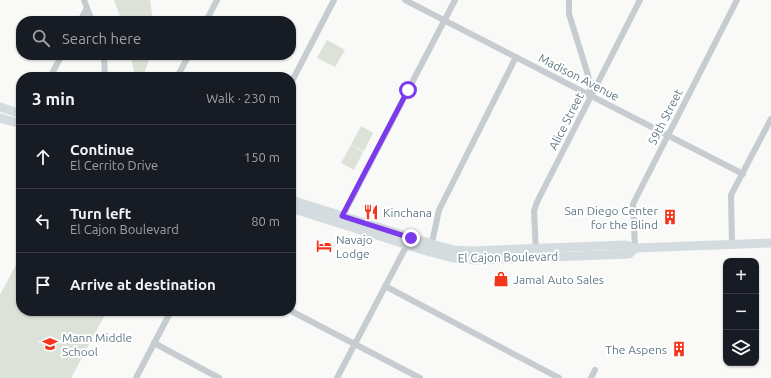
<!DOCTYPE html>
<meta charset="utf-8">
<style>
:root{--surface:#171b24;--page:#242831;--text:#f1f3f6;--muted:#9ea1a6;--line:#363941}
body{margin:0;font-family:Ubuntu,sans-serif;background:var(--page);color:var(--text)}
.controls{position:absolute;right:12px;bottom:12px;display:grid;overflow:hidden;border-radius:8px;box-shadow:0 1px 3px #0004}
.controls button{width:36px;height:36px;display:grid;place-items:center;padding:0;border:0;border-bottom:1px solid var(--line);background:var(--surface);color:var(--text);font:20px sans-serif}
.stop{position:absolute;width:12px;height:12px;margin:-9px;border:3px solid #7c3aed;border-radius:50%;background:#fff}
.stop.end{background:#7c3aed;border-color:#fff;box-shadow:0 1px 4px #0008}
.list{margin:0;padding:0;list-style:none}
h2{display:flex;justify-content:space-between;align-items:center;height:52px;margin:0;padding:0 16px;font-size:17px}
h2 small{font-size:13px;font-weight:400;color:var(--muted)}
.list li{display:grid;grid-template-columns:26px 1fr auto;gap:12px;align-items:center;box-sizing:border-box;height:64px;padding:0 16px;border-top:1px solid var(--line)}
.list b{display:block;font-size:15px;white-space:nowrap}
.list p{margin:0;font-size:13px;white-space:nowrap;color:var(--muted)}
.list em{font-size:13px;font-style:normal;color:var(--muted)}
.icon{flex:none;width:22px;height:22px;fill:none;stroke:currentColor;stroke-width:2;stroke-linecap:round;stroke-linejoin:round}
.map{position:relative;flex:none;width:771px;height:378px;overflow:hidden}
.search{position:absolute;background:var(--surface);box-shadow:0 1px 3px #0004;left:16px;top:16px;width:280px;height:44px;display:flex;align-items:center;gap:10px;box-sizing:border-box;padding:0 14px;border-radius:16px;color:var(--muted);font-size:15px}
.panel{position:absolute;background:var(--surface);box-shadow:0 1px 3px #0004;left:16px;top:72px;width:280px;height:244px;border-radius:16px}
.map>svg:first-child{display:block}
.green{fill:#dce2d7}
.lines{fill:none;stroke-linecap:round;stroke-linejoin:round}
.street{stroke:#c6cccf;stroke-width:6}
.primary{stroke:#d5dcdf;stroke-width:9}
.route{stroke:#7c3aed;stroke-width:5}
.labels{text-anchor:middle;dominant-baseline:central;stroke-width:4;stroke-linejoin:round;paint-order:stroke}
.street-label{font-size:12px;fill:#617a85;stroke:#fff}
.poi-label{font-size:12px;fill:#617a85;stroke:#fff;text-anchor:start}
</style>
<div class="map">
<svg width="771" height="378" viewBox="0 0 771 378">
<rect width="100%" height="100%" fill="#f9f9f7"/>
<g class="green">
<path d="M114 0H150L153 21H122Z"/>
<path d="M327 40 345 50 335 67 317 58Z"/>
<path d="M131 55H151L143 77H135Z"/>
<path d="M361 126 373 133 364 151 351 145Z"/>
<path d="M351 145 363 152 354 170 341 163Z"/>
<path d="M21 258V311H107L71 378H0V295L19 259Z"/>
</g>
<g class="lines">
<g class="street">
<path d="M84 0 92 21"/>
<path d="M405 0 743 174"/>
<path d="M569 0V14L588 75 591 96"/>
<path d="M80 21 87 8"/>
<path d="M206 21 217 0"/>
<path d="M104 55 105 77"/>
<path d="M50 77 62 55"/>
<path d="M177 77 189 55"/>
<path d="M291 83 334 0"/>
<path d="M341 219 455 0"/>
<path d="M732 245 731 195 771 119"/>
<path d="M431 247 439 210 516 57"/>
<path d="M635 248 633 204 737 0"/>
<path d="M536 252 534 211 537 202 640 0"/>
<path d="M385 286 559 378"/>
<path d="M291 311 420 378"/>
<path d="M154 343 219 378"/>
<path d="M136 378 171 311"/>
<path d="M337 378 408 243"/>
<path d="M591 378 595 370"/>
</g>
<g class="primary">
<path d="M0 107 21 114"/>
<path d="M0 118 21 124"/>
<path d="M291 200 432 244 454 250 472 251 625 245 635 248 771 243"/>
<path d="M291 208 430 252 453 258 477 260 629 254 635 248"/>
</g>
</g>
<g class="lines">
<path class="route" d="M408 90 342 216 411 238"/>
</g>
<defs>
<g id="restaurant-bare" transform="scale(1.2)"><path d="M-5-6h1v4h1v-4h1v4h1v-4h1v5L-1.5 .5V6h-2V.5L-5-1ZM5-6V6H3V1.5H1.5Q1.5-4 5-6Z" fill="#f4351c" stroke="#fff" stroke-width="2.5" paint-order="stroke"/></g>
<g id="building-bare" transform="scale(1.2)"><path d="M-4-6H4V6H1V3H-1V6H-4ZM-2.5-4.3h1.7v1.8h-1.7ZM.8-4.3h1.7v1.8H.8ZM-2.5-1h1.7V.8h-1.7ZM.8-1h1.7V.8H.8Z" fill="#f4351c" stroke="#fff" stroke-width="2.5" paint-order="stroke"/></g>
<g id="hotel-bare" transform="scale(1.2)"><path d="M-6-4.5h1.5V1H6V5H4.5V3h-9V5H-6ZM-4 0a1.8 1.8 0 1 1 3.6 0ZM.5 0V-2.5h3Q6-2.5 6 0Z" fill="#f4351c" stroke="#fff" stroke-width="2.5" paint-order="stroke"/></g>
<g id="shop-bare" transform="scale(1.2)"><path d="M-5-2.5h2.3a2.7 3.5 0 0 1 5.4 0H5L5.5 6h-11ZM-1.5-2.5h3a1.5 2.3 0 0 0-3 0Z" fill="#f4351c" stroke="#fff" stroke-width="2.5" paint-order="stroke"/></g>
<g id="school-bare" transform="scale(1.2)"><path d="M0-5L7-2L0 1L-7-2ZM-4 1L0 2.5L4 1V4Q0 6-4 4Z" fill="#f4351c" stroke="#fff" stroke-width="2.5" paint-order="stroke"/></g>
</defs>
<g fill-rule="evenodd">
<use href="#restaurant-bare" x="371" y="212"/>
<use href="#building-bare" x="670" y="217"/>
<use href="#hotel-bare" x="324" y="246"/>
<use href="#shop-bare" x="501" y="279"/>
<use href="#school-bare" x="50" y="344"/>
<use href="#building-bare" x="679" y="349"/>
</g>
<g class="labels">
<g class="street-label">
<text transform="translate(579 77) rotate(27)">Madison Avenue</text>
<text transform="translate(665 117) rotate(-63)">59th Street</text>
<text transform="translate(566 121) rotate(-63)">Alice Street</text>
<text transform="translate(508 257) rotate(-1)">El Cajon Boulevard</text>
</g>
<g class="poi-label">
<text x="658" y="210" text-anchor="end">San Diego Center<tspan x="658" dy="14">for the Blind</tspan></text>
<text x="383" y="212">Kinchana</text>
<text x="336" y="239">Navajo<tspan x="336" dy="14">Lodge</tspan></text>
<text x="513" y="279">Jamal Auto Sales</text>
<text x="62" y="337">Mann Middle<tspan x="62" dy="14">School</tspan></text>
<text x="667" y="349" text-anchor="end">The Aspens</text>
</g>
</g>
</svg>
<div class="controls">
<button>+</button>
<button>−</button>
<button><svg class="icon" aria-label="layers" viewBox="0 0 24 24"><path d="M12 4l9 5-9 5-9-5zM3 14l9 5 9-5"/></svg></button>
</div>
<div class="stop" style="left:408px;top:90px"></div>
<div class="stop end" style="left:411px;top:238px"></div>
<div class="search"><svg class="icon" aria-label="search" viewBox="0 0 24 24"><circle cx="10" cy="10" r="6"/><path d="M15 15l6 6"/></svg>Search here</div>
<section class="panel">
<h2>3 min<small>Walk · 230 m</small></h2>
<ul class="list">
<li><svg class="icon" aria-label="ahead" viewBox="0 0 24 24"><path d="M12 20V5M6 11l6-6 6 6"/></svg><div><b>Continue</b><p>El Cerrito Drive</p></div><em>150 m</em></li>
<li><svg class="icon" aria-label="left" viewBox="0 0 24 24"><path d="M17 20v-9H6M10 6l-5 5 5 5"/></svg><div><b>Turn left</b><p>El Cajon Boulevard</p></div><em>80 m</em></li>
<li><svg class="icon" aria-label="arrive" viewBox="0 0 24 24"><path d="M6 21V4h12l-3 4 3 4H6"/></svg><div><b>Arrive at destination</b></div></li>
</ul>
</section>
</div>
